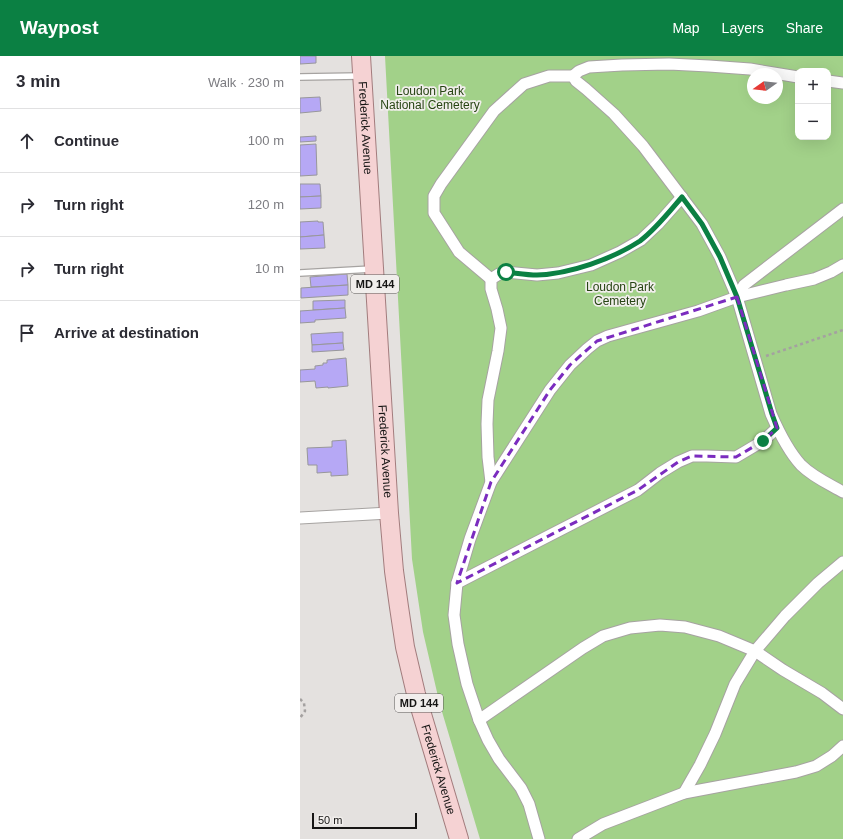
<!DOCTYPE html>
<meta charset="utf-8">
<style>
:root{--surface:#fff;--page:#f2f2f3;--text:#2b2b33;--muted:#7c7c81;--line:#e1e1e2;--accent:#0b8043}
body{margin:0;font-family:Arial,sans-serif;background:var(--page);color:var(--text)}
.controls{position:absolute;right:12px;top:12px;display:grid;overflow:hidden;border-radius:8px;box-shadow:0 4px 16px #0002}
.controls button{width:36px;height:36px;display:grid;place-items:center;padding:0;border:0;border-bottom:1px solid var(--line);background:var(--surface);color:var(--text);font:20px sans-serif}
.compass{position:absolute;left:447px;top:12px;width:36px;height:36px;border-radius:50%;background:var(--surface);box-shadow:0 4px 16px #0002;rotate:255deg}
.scale{position:absolute;left:12px;bottom:10px;width:105px;box-sizing:border-box;padding-left:4px;border:2px solid #161514;border-top:0;font-size:11px;line-height:14px;white-space:nowrap;color:#161514;-webkit-text-stroke:3px #f1eeec;paint-order:stroke}
.stop{position:absolute;width:12px;height:12px;margin:-9px;border:3px solid #0b8043;border-radius:50%;background:#fff}
.stop.end{background:#0b8043;border-color:#fff;box-shadow:0 1px 4px #0008}
.list{margin:0;padding:0;list-style:none}
h2{display:flex;justify-content:space-between;align-items:center;height:52px;margin:0;padding:0 16px;font-size:17px}
h2 small{font-size:13px;font-weight:400;color:var(--muted)}
.list li{display:grid;grid-template-columns:26px 1fr auto;gap:12px;align-items:center;box-sizing:border-box;height:64px;padding:0 16px;border-top:1px solid var(--line)}
.list b{display:block;font-size:15px;white-space:nowrap}
.list em{font-size:13px;font-style:normal;color:var(--muted)}
.icon{flex:none;width:22px;height:22px;fill:none;stroke:currentColor;stroke-width:2;stroke-linecap:round;stroke-linejoin:round}
.map{position:relative;flex:none;width:543px;height:783px;overflow:hidden}
header{display:flex;align-items:center;gap:24px;box-sizing:border-box;height:56px;padding:0 20px;background:var(--accent);color:#fff}
header strong{font-size:19px}
nav{display:flex;gap:22px;margin-inline-start:auto;font-size:14px}
main{display:flex}
aside{flex:1;background:var(--surface)}
.map>svg:first-child{display:block}
.green{fill:#a2d189;fill-rule:evenodd}
.building{fill:#b6a8f5;stroke:#98979a}
.lines{fill:none;stroke-linecap:round;stroke-linejoin:round}
.lane-casing{stroke:#a6a3a1;stroke-width:8}
.street-casing{stroke:#a6a3a1;stroke-width:13}
.primary-casing{stroke:#a27c7d;stroke-width:20}
.path{stroke:#a4a1a0;stroke-width:2.5;stroke-dasharray:3 3;stroke-linecap:butt}
.lane{stroke:#fff;stroke-width:5.5}
.street{stroke:#fff;stroke-width:11}
.primary{stroke:#f5d2d3;stroke-width:18}
.route{stroke:#0b8043;stroke-width:5}
.marked{fill:none;stroke:#7b2cbf;stroke-width:3;stroke-dasharray:8 5;stroke-linejoin:round}
.labels{text-anchor:middle;dominant-baseline:central;stroke-width:3.5;stroke-linejoin:round;paint-order:stroke}
.shield{fill:#f1eeec;stroke:#585655;stroke-width:1}
.shield-label{font-size:11px;font-weight:bold;fill:#161514}
.park-label{font-size:12px;fill:#274513;stroke:#f1eeec}
.street-label{font-size:12px;fill:#161514;stroke:#f1eeec}
</style>
<header>
<strong>Waypost</strong>
<nav><a>Map</a><a>Layers</a><a>Share</a></nav>
</header>
<main>
<aside>
<h2>3 min<small>Walk · 230 m</small></h2>
<ul class="list">
<li><svg class="icon" aria-label="ahead" viewBox="0 0 24 24"><path d="M12 20V5M6 11l6-6 6 6"/></svg><div><b>Continue</b></div><em>100 m</em></li>
<li><svg class="icon" aria-label="right" viewBox="0 0 24 24"><path d="M7 20v-9h11M14 6l5 5-5 5"/></svg><div><b>Turn right</b></div><em>120 m</em></li>
<li><svg class="icon" aria-label="right" viewBox="0 0 24 24"><path d="M7 20v-9h11M14 6l5 5-5 5"/></svg><div><b>Turn right</b></div><em>10 m</em></li>
<li><svg class="icon" aria-label="arrive" viewBox="0 0 24 24"><path d="M6 21V4h12l-3 4 3 4H6"/></svg><div><b>Arrive at destination</b></div></li>
</ul>
</aside>
<div class="map">
<svg width="543" height="783" viewBox="0 0 543 783">
<rect width="100%" height="100%" fill="#e4e1df"/>
<path class="green" d="M85 0H543V783H180L140 649 123 576 112 503ZM498 15H528V81H498ZM453 18H477V42H453Z"/>
<g class="building">
<path d="M0 0H16V7L0 8Z"/>
<path d="M20 41 21 55 0 57V42Z"/>
<path d="M16 80V85L0 86V81Z"/>
<path d="M16 88 17 119 0 120V89Z"/>
<path d="M0 128H20L21 140 0 141Z"/>
<path d="M21 140V152L0 153V141Z"/>
<path d="M18 165V166H23L24 179 0 181V166Z"/>
<path d="M24 179 25 192 0 193V181Z"/>
<path d="M47 218 48 229 11 231 10 221Z"/>
<path d="M48 229V239L1 242V232Z"/>
<path d="M45 244V252L13 254V245Z"/>
<path d="M45 252 46 262 15 264V266L0 267V255Z"/>
<path d="M43 276V287L12 289 11 278Z"/>
<path d="M43 287 44 294 12 296V289Z"/>
<path d="M46 302 48 330 28 332V331L16 332 15 325 0 326V314L15 313V310L23 309V307H27V304Z"/>
<path d="M46 384 48 419 31 420V416L17 417V409H8L7 392 32 391V385Z"/>
</g>
<g class="lines">
<g class="lane-casing">
<g id="lane">
<path d="M0 21 60 20"/>
<path d="M0 217 72 213"/>
</g>
</g>
<g class="street-casing">
<g id="street">
<path d="M498 21 450 13 409 10 369 8 322 9 289 11 279 15 273 20 276 25 286 33 314 58 343 90 402 168 420 201 437 241 471 358C478 374 489 396 501 409 513 421 529 428 543 436"/>
<path d="M528 25 543 27"/>
<path d="M191 223 159 196 134 157V140L141 128 194 55 224 28 249 20H273"/>
<path d="M437 241 444 229 543 153"/>
<path d="M191 426 250 334 270 309 287 293 297 285 308 280 398 255 437 241 486 229 514 223 531 216 543 209"/>
<path d="M0 462 89 457"/>
<path d="M157 527 338 434 360 417 378 406 392 400H407L436 401 463 385 477 372"/>
<path d="M179 664 283 592 303 580 330 572 360 569 385 571 419 580 455 595 483 614 522 637 543 653"/>
<path d="M384 737 400 709 415 678 435 628 455 595 485 560 518 527 543 506"/>
<path d="M239 783 229 748 221 732 199 703 188 684 179 664 167 628 158 588 154 559 157 527 170 483 191 426 188 401 187 368 188 344 198 295 201 272 197 253 191 233V223L199 218 206 216 237 219 258 217 291 209 320 196 341 184 358 168 382 141"/>
<path d="M278 783 303 768 384 737 496 716 516 710 532 700 543 690"/>
</g>
</g>
<g class="primary-casing">
<g id="primary">
<path id="s1" d="M61 0 89 457 94 515 99 551 105 591 116 638 159 783"/>
</g>
</g>
<g class="path">
<path d="M466 300 543 274"/>
<path d="M0 643 4 647 5 655 0 662"/>
</g>
<use href="#lane" class="lane"/>
<use href="#street" class="street"/>
<use href="#primary" class="primary"/>
</g>
<g class="lines">
<path class="route" d="M206 216C216 217 227 219 237 219 270 218 312 203 340 185 355 174 370 155 382 141L402 168 420 201 437 241 472 358 477 372 463 385"/>
</g>
<path class="marked" d="M437 241 477 372 463 385 436 401 392 400 378 406 338 434 157 527 191 426 250 334 270 309 297 285Z"/>
<g class="labels">
<g class="shield">
<rect x="51" y="219" width="48" height="18" rx="3"/>
<rect x="95" y="638" width="48" height="18" rx="3"/>
</g>
<g class="shield-label">
<text x="75" y="228">MD 144</text>
<text x="119" y="647">MD 144</text>
</g>
<g class="park-label">
<text x="130" y="35">Loudon Park<tspan x="130" dy="14">National Cemetery</tspan></text>
<text x="320" y="231">Loudon Park<tspan x="320" dy="14">Cemetery</tspan></text>
</g>
<g class="street-label">
<text stroke="none"><textPath href="#s1" startOffset="72">Frederick Avenue</textPath></text>
<text stroke="none"><textPath href="#s1" startOffset="396">Frederick Avenue</textPath></text>
<text stroke="none"><textPath href="#s1" startOffset="720">Frederick Avenue</textPath></text>
</g>
</g>
</svg>
<div class="controls">
<button>+</button>
<button>−</button>
</div>
<svg class="compass" viewBox="-18 -18 36 36"><path d="M0-13l5 13h-10z" fill="#e53935"/><path d="M0 13l5-13h-10z" fill="#7c7c81"/></svg>
<div class="scale">50 m</div>
<div class="stop" style="left:206px;top:216px"></div>
<div class="stop end" style="left:463px;top:385px"></div>
</div>
</main>
